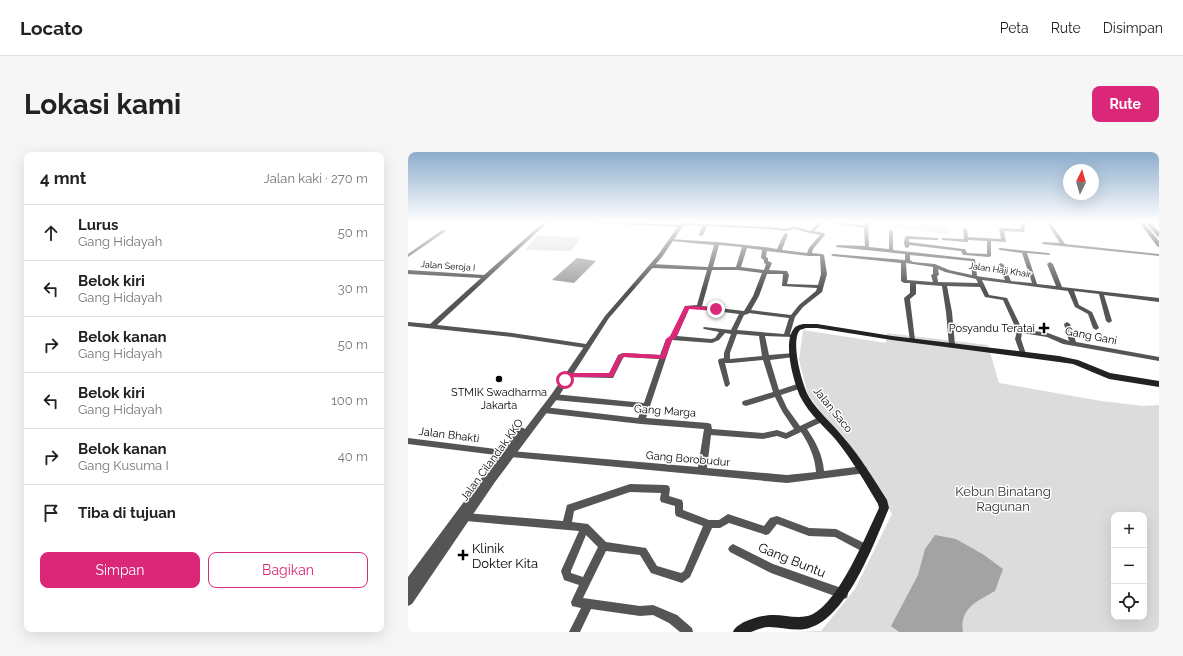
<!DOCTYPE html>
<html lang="id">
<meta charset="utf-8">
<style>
:root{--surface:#fff;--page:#f6f6f6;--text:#222;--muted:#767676;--line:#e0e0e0;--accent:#db2777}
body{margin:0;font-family:Raleway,sans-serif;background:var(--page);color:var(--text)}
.controls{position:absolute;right:12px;bottom:12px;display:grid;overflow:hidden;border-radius:8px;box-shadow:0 4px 16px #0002}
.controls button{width:36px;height:36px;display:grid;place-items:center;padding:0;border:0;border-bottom:1px solid var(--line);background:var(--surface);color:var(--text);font:20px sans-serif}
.compass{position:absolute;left:655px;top:12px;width:36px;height:36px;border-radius:50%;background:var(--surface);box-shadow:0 4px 16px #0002;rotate:5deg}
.stop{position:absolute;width:12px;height:12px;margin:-9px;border:3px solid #db2777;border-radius:50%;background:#fff}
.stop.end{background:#db2777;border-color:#fff;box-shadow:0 1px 4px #0008}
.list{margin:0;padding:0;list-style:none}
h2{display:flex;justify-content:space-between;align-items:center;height:52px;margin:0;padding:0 16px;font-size:17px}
h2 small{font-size:13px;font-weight:400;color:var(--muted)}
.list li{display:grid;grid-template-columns:26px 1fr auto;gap:12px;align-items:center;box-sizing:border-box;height:56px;padding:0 16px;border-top:1px solid var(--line)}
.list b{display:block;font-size:15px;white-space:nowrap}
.list p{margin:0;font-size:13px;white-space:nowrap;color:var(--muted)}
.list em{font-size:13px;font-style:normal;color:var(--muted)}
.actions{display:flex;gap:8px;padding:12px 16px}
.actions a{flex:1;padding:9px 0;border:1px solid var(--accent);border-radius:8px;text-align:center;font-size:14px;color:var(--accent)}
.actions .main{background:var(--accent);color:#fff}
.icon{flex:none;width:22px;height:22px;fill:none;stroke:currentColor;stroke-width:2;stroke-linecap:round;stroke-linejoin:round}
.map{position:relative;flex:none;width:751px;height:480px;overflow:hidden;border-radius:8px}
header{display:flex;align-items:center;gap:24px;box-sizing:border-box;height:56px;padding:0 20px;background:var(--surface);border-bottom:1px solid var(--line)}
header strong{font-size:19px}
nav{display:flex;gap:22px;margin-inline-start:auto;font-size:14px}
.intro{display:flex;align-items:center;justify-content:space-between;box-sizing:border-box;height:96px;padding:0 24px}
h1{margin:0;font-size:28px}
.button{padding:10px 18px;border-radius:8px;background:var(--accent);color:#fff;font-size:14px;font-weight:700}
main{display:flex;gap:24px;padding:0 24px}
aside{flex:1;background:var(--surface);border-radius:8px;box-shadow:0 4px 16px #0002}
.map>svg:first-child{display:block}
.green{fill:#dcdcdc;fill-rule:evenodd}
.water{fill:#a3a3a3}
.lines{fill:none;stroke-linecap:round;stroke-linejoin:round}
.minor{fill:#555;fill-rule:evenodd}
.tertiary{fill:#555;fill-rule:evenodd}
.secondary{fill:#222;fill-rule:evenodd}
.route{fill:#db2777}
.poi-dot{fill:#000;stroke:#fff;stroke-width:1.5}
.labels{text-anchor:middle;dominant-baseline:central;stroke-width:3;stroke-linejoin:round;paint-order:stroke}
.far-street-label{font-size:9px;fill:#000;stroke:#fff}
.poi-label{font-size:11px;fill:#000;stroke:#fff;text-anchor:end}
.street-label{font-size:11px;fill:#000;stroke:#fff}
.near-park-label{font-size:13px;fill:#333;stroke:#fff}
.near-poi-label{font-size:13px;fill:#000;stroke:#fff;text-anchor:start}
.near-street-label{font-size:13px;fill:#000;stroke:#fff}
</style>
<header>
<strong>Locato</strong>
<nav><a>Peta</a><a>Rute</a><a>Disimpan</a></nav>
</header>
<div class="intro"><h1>Lokasi kami</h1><a class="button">Rute</a></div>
<main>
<aside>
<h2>4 mnt<small>Jalan kaki · 270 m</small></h2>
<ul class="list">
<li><svg class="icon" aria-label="ahead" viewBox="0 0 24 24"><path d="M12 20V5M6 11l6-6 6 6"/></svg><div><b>Lurus</b><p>Gang Hidayah</p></div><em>50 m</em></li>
<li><svg class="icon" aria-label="left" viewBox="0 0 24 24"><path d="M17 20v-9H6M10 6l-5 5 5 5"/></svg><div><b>Belok kiri</b><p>Gang Hidayah</p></div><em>30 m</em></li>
<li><svg class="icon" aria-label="right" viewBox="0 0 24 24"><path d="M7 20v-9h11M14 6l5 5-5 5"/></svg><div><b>Belok kanan</b><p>Gang Hidayah</p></div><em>50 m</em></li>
<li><svg class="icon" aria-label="left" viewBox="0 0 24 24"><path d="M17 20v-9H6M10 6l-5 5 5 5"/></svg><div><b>Belok kiri</b><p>Gang Hidayah</p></div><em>100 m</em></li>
<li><svg class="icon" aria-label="right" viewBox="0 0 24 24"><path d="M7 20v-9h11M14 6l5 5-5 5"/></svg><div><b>Belok kanan</b><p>Gang Kusuma I</p></div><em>40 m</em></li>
<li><svg class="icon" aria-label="arrive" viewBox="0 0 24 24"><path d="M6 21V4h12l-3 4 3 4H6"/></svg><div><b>Tiba di tujuan</b></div></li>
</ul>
<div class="actions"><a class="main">Simpan</a><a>Bagikan</a></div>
</aside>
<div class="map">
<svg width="751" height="480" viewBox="0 0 751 480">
<rect width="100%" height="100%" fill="#fff"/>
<g class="green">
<path d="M488 70H541V82L487 76Z"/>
<path d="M129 84 173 85 163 99 117 98Z"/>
<path d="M395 178 478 191 479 181 580 193 591 231 693 249 736 254 751 253V480H383L413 479 447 437 484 362 460 319 428 280 400 243 391 208ZM706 363H736V465H706Z"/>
</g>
<g class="water">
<path d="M169 106 188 109 166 131 144 128Z"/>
<path d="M527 383 548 387 576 403 595 417 587 439C570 449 551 456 555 480H491L483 474 510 423 517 397Z"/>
</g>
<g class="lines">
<g class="minor">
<path d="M136 70H140L29 173 104 181 178 192 181 194 180 195 178 196 104 185 0 174V170L22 172 73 126 0 122V118L76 123Z"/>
<path d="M182 70H205L272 73V71H274L360 75 378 77 386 74 402 79 412 70H416L406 79 416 81 417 83 405 97 404 101 414 102 416 103 419 122 414 140 395 155 387 165 382 182 384 184 383 185 357 184 361 203 386 201 389 203 386 205 362 208 371 238 392 231 395 234 394 236 373 243 379 256 392 274 413 264 416 265 417 267 416 269 399 277C408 290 415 304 416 319L455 314 458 315 459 318 458 321 379 331 103 305 0 292V286L103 299 290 315 296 277 233 272 136 261 133 260 132 258 133 256 136 255 230 266 234 256 146 248 143 247 142 245 143 243 146 242 236 251 251 207 216 205 215 206 205 226H203L160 225 157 223 160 221 201 222 210 203 215 201 252 203 258 187 263 185 277 154 289 153 299 118 244 116 241 114 244 112 300 115 306 93 263 89H261V87L309 90 357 95 369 97 376 82 378 81 380 82 374 98 399 101 401 96 412 83 397 80 386 77 378 79 360 77 299 74 295 83 293 84 291 83 294 74 275 73V75H273L184 71ZM311 93 334 95 328 115H305ZM339 96 354 98 353 106 356 108V111L358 112 356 118 333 115ZM359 99 401 104H412L413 122 410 133 379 132 381 123 379 119 361 118 364 111 360 109V106L358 105ZM304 118H330L354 121 345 144 336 159 294 154ZM359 122H375L374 134 409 136 408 139 391 153 383 163 343 158 351 144ZM281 157H291L331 162 323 178 296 175 295 176 296 177 311 180 307 186 303 187 269 184ZM341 161 381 166 376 182 329 178 336 163 340 162ZM317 181 323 182 316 201V206L311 207 310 209 317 234 319 235 322 232 317 211H323L355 208 365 240 335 249 334 251 335 253 338 254 367 245 374 259 386 277 378 281 369 278 355 281 304 277 303 272 300 271 238 266 264 188 304 191 311 188ZM329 182 351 184 354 204 322 207V201ZM393 280C401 292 407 305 408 320L379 323 299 316 303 283 355 287 369 284 378 287Z"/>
<path d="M422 70H430L456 73V70H460L461 95 481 97V79L483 78 485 79V98L567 107 569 124 575 125 597 128 590 113 593 111 596 113 603 129 624 131 614 101 592 98 590 97 592 96 640 101 642 102V103L619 101 629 132 648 134 639 112 642 110 645 112 654 135 751 146V150L696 143 704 169 701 171 698 169 691 142 666 139 671 153 684 160 691 176 688 178 685 176 680 162 667 155 660 139 574 128 581 143 599 146 614 177 640 181 661 189 656 172 659 170 662 172 668 190 751 205V209L655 192 639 185 614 181 613 187 618 202 615 204H613L607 187 609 179 595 148 577 145 572 135 539 134 544 160 547 193 544 195 541 193 538 160 534 134 508 132V142L502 147 507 188 506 189H502L496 146 502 141V131H496L493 129V111L425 104 423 103 425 102 497 108V102L428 95V94L430 93 457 94 456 76 424 71ZM502 103 563 109 564 123 541 118 527 112 505 110 502 108ZM498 111 525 115V122L523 123 525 130 499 128ZM530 117 537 120 568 127 570 131 530 130 529 124 531 123Z"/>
<path d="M617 70H622L617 73 616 80 596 79 598 90 583 89V104L581 105 557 103H555L553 99 501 93V95L499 96 497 95 496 91 497 85 499 84 528 86H530V88L501 87V90L555 97H557L559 101 579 102V89L560 88V90H558L535 88 533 87 535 86 556 87 555 77 557 76 559 77 560 85 593 87 591 76 612 77 613 72Z"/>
<path d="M638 70H642L657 92 751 102V104L634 92V91L636 90 652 91Z"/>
<path d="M34 78 38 79 0 105V102Z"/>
<path d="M222 332 258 333 261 334 262 337 261 344 274 348 275 351V358L301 368H311L320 362 356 374 362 366 369 364 401 376 428 377 460 393 462 396 460 399 457 401 427 385 401 384 369 372 361 382 358 383 321 371 312 376H304L282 425 274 431 243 421 232 403 198 399 175 446 232 454 245 453 269 463 284 476 285 480H272L261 471 245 463 232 464 183 457 172 480H161L173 456 164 454 163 450 171 433 156 428 153 419 171 379 58 369 55 368 54 365 55 362 58 361 155 369 159 353ZM222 340 253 341 252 347 253 350 267 354V361L268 364 295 374 276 419 273 421 249 414 238 396 198 390 180 372 164 370 166 359ZM178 383 190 395 175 425 163 421V419Z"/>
<path d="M325 392 365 412 439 438 440 442 439 446 435 447 363 421 322 400 320 397 322 394Z"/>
</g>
<path class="tertiary" d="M273 70H278L254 105 201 166 149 247 87 330 4 452 0 454V425L110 277 113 275 117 277 143 243 197 164 250 103Z"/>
<g class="secondary">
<path d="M731 70H735L751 89V95L749 94Z"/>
<path d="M737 70H742L751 80V85L749 84Z"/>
<path d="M395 172H409L484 184 651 204 670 208 702 221 751 229V235L701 227 665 212 651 210 484 188 409 176H398L392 178C382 189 394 233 401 245 410 260 424 271 435 285 452 304 465 326 479 348L481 356C466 391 438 470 397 477 386 479 372 475 361 475 354 475 349 478 343 480 338 480 330 480 325 480 327 475 331 473 336 470 346 466 355 463 366 463 378 463 393 468 405 462 432 448 458 383 471 356L470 352C457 330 444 308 428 288 417 275 401 262 393 246 386 232 375 192 385 178 387 174 391 173 395 172Z"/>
</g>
</g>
<linearGradient id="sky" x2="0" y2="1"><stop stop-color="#8cadcc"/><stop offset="0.51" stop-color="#fff"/><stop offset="1" stop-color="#fff" stop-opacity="0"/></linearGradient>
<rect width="751" height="137" fill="url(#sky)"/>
<path class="route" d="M277 154 308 155 311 157 308 159 281 157 268 186 264 188 257 207 216 205 214 206 205 225H162L159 230H155V226L160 221H201L210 204 216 201 253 203 258 187 262 184Z"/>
<g class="poi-dot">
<path d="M634 170h4v4h4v4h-4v4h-4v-4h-4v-4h4z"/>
<circle cx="91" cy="227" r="4"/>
<path d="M53 397h4v4h4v4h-4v4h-4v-4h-4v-4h4z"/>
</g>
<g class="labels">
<g class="far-street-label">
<text transform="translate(40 114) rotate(4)">Jalan Seroja I</text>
<text transform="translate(592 118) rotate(8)">Jalan Haji Khair</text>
</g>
<g class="poi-label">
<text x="627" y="176">Posyandu Teratai</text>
<text x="91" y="240" text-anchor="middle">STMIK Swadharma<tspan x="91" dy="13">Jakarta</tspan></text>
</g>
<g class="street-label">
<text transform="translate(683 184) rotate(11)">Gang Gani</text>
<text transform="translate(425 258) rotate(51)">Jalan Saco</text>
<text transform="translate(257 259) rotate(4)">Gang Marga</text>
<text transform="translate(41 283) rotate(7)">Jalan Bhakti</text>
<text transform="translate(280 307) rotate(5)">Gang Borobudur</text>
<text transform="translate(84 308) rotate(-54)">Jalan Cilandak KKO</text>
</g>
<g class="near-park-label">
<text x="595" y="339">Kebun Binatang<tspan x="595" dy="15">Ragunan</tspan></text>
</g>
<g class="near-poi-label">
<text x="64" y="396">Klinik<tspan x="64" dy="15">Dokter Kita</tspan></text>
</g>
<g class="near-street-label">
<text transform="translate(384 408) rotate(22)">Gang Buntu</text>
</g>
</g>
</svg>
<div class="controls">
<button>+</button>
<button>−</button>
<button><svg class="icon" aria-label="locate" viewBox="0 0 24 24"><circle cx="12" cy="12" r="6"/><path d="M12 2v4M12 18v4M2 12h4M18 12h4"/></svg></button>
</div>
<svg class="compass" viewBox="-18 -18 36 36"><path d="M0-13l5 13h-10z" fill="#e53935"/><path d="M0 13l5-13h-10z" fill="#767676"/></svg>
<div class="stop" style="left:157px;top:228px"></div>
<div class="stop end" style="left:308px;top:157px"></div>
</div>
</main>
